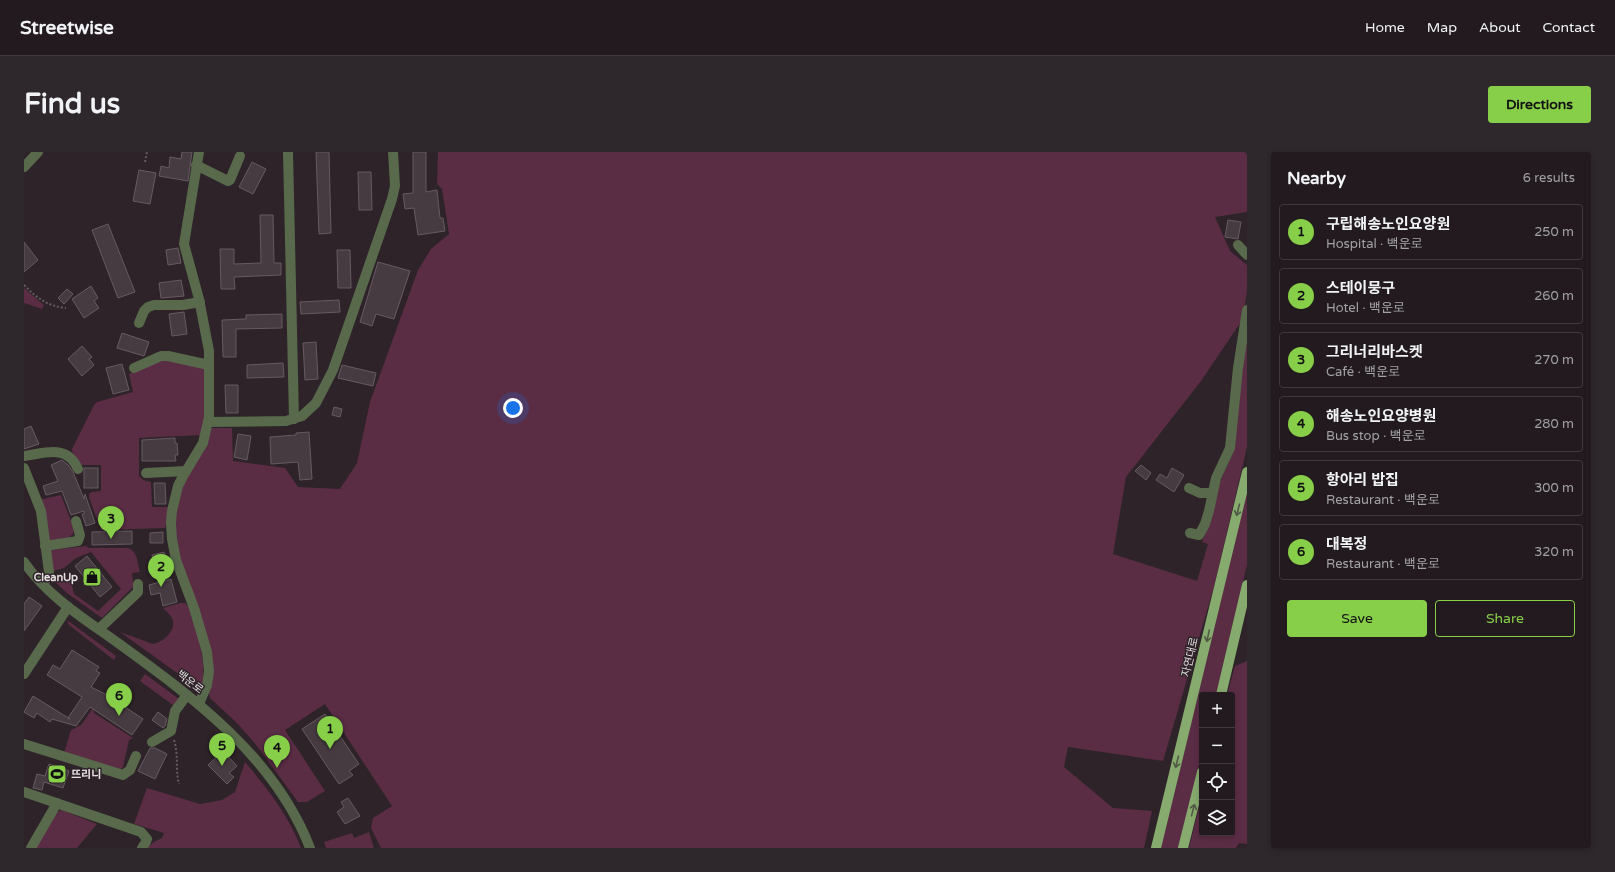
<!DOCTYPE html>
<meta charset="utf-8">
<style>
:root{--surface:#221a1e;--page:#2e272b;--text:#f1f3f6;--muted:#a2a1a4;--line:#3f383c;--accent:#88cf49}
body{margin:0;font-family:"Varela Round","Noto Sans KR",sans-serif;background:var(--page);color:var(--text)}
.controls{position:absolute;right:12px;bottom:12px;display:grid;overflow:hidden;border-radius:4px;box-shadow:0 2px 6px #0003}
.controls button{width:36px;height:36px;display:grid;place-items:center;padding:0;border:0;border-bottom:1px solid var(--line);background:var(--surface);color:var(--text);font:20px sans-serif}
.you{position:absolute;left:489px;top:256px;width:14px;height:14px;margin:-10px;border:3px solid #fff;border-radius:50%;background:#1a73e8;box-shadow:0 0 0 6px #1a73e833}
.badge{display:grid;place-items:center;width:26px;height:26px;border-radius:50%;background:var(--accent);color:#111;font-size:13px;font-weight:700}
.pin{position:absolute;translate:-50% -33px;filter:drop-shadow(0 1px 2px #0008)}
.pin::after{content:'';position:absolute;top:21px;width:14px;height:12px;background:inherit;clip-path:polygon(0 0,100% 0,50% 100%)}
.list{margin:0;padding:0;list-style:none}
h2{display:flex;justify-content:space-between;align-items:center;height:52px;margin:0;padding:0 16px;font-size:17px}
h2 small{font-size:13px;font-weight:400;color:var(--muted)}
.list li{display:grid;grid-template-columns:26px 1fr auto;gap:12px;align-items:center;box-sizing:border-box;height:56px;margin:0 8px 8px;padding:0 8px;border:1px solid var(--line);border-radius:4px}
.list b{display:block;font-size:15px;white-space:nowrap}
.list p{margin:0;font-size:13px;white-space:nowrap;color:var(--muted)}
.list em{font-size:13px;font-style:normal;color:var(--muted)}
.actions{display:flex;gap:8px;padding:12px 16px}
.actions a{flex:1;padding:9px 0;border:1px solid var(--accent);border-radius:4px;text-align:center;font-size:14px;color:var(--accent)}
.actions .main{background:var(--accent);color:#111}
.icon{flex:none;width:22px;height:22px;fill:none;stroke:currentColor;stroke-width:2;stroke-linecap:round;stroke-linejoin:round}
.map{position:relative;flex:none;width:1223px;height:696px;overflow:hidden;border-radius:4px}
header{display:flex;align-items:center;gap:24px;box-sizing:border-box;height:56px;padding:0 20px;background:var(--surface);border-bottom:1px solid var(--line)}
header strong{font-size:19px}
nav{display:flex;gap:22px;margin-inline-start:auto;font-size:14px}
.intro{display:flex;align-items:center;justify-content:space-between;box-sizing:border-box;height:96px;padding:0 24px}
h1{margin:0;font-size:28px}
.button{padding:10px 18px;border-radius:4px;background:var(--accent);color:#111;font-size:14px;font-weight:700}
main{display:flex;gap:24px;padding:0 24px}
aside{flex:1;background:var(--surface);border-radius:4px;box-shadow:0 2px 6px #0003}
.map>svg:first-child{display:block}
.green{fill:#5a2d45}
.building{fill:#463b40;stroke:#675b61}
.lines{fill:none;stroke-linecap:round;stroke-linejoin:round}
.path{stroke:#655c61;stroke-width:2;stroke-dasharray:2 2;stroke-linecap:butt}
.minor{stroke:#58694c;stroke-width:10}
.major{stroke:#87ab6e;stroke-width:10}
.oneway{stroke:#515944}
.labels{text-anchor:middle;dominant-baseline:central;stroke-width:3;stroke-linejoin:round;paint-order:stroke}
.poi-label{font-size:11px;font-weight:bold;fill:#e6dfe2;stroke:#2d2328;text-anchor:end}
.street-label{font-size:11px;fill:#e6dfe2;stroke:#2d2328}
</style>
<header>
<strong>Streetwise</strong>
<nav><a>Home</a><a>Map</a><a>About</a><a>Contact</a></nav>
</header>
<div class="intro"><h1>Find us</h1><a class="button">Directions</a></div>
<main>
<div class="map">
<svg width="1223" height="696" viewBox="0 0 1223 696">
<rect width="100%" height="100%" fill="#2d2328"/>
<g class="green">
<path d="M414 0H1223V60L1191 65 1206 99 1223 113V139L1219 167 1177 229 1102 325 1089 402 1173 429 1184 392 1178 390 1187 367 1193 337 1208 303 1214 240 1223 186V295L1190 435 1139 609 1044 595 1040 615 1089 656 1128 659 1120 696H357L347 676 349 666 368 654 301 552 261 578 301 639 283 650H274L233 594 214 572 186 546 185 541 188 528 155 407 150 374 155 343 185 276H208L209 309 261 316 274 335 316 337 333 311 346 250 394 118 407 97 425 82 418 37 413 32Z"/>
<path d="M0 136 20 153 18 157 0 151Z"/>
<path d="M137 207 181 215 182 265 178 283 115 286V324L119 328 127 330 128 355H146L141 376 77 378 65 345V342L68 340 77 339V313H58L49 303 48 297 70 253 73 250 109 240 105 222Z"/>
<path d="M1223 339V413L1192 543H1178V600L1155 696H1137Z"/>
<path d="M37 343 50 377 49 382 44 386 23 389 15 348Z"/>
<path d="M63 394 64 396H104C114 400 113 410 116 420L108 421 109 431H113L78 466 43 441 30 429C32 425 38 423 42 424L48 433 50 442 74 459 97 437 67 400 52 406 40 416 29 419 25 400 27 398Z"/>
<path d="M156 451H161L165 456C173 482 183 506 178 534L174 536 96 480 129 492C139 490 151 480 149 469 148 464 142 459 139 456Z"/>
<path d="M43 468 92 504 90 508 45 473Z"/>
<path d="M1223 509V692L1215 691 1212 696H1165L1178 642V681H1208V543H1203L1211 514Z"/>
<path d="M121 522 155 547 150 554 116 529Z"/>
<path d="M69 556 70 561 109 586 105 588 99 615 96 618 40 601 47 578 57 573Z"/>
<path d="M221 610C243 636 265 664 277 696H123L130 690 138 686 140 681 110 672 123 636 176 652 198 648 211 640Z"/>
<path d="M38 658 73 672 53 696H11L33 660Z"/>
<path d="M345 680 350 696H302L300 690 328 681 330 686Z"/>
</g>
<g class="building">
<path d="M158 0H168L164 29 135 24 137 14 145 16 146 5 157 7Z"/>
<path d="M292 0H305L307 81 295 82Z"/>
<path d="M389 0H402V40L413 38 416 66H419L421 79 394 83 390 56 381 57 379 42 389 41Z"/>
<path d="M228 10 242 17 229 42 215 35Z"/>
<path d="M115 18 132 21 126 52 109 49Z"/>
<path d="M334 20H347L348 58H335Z"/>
<path d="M236 63H249L250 111H257V123L210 125 211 137H197L196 97H210V112L237 111Z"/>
<path d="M1204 68 1217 70 1214 87 1201 85Z"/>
<path d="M84 72 111 140 94 146 68 78Z"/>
<path d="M0 90 14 108 0 120Z"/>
<path d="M154 96 157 111 144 113 142 98Z"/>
<path d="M313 98H326L327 136H314Z"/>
<path d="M354 110 386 119 370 167 352 162 348 174 336 170Z"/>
<path d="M157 128 160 144 137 146 135 131Z"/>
<path d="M67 134 74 146 70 149 75 156 60 166 48 147Z"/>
<path d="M43 137 49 142 40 152 34 146Z"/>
<path d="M315 148 316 160 277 162 276 150Z"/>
<path d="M160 160 163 182 148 184 145 162Z"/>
<path d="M258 162V176L212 177V205H199L198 168 222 167V163Z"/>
<path d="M98 181 125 190 120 204 93 196Z"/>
<path d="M292 190 294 227 281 228 279 191Z"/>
<path d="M58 194 68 205 65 207 70 213 58 224 44 207Z"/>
<path d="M259 211 260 225 223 226V213Z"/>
<path d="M98 212 105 238 89 242 82 216Z"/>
<path d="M318 213 352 221 349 234 314 226Z"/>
<path d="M201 233H214V261H202Z"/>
<path d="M310 255 318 257 316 265 308 263Z"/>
<path d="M7 274 15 292 0 297V277Z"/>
<path d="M285 280 288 327 276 328 274 310 247 312 246 285 272 283V281Z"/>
<path d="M214 282 227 284 223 308 210 305Z"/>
<path d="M151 286V291H153L154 303H151L152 309H118V288Z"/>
<path d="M38 308 44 313 49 320 60 347 61 342 71 371 62 374 58 362H60V359L47 363 38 339 22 343 19 334 34 329 27 313Z"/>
<path d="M1117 313 1127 321 1122 328 1111 319Z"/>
<rect x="60" y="316" width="14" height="20"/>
<path d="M1148 316 1160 323 1150 340 1132 328 1136 322 1143 326Z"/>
<path d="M130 331H141L142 352H131Z"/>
<path d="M108 379V392L68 393V380Z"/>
<path d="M139 380V391H126V381Z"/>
<path d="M140 400 143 410 131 414 128 403Z"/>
<path d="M63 404 88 435 76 445 51 414Z"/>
<path d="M147 427 153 450 139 454 136 441 127 443 125 433Z"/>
<path d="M5 445 18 454 0 479V452Z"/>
<path d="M48 498 75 515 72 519 76 521 67 535 83 543 119 567 108 583 66 555 52 574 28 567 26 570 13 561 10 566 0 560 9 544 46 567 44 566 58 545 23 523 29 513 36 517Z"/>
<path d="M134 560 143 567 141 574 139 576 128 568Z"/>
<path d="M301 562 335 612 325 619 329 623 315 632 278 577Z"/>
<path d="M126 596H131L143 602 131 627 114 619Z"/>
<path d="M199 599 213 614 205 621 210 625 203 632 184 613Z"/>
<path d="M25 612 45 619 39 636 20 630 18 638 9 636 13 622 21 624Z"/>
<path d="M324 646 336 664 321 672 313 660 320 655 317 650Z"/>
</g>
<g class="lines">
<g class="path">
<path d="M121 10 123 0"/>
<path d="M0 133C13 146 23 154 42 156"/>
<path d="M150 588C155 604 151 617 155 632"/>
</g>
<g class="minor">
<path d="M175 0 160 92 175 147 185 199V265L179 291 159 324 154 334 148 359 147 371 148 387 152 408 170 456 183 500 185 519 183 533 175 552"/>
<path d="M264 0 270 267"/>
<path d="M172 13 204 29 206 28 216 4"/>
<path d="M0 15 14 0"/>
<path d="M1214 93 1223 103"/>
<path d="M115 171 120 159 124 155 130 153H159L176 150"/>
<path d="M110 216 137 204H144L185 213"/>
<path d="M184 270 262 269 278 264 292 251 309 218 368 47 371 34 369 0"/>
<path d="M0 304C22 301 43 292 54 317"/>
<path d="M0 316 17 359 25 420 23 426 19 432"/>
<path d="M122 321 162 319"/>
<path d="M1165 336 1176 341H1188"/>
<path d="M1166 381 1175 383 1181 372 1185 359 1192 326 1206 296 1214 216 1223 158"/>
<path d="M21 394 54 389 56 383 52 369"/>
<path d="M0 410C24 445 61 467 94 491 170 546 251 605 286 696"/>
<path d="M75 477 114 440V432"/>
<path d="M0 522 44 455"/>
<path d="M128 590 147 579 151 559 163 543"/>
<path d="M0 592 99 623 106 618 112 604"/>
<path d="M0 640 117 680 123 687 122 690 118 696"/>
<path d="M7 696 33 651"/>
</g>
<g class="major">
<path d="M1197 543 1223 433"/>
<path d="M1132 696 1223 320"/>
<path d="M1159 696 1178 620"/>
</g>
</g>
<defs><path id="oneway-shaft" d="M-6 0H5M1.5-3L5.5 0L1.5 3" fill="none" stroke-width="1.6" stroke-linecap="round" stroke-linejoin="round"/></defs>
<g class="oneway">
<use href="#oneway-shaft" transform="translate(1214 358) rotate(104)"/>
<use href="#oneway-shaft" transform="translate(1184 484) rotate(103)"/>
<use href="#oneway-shaft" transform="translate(1153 610) rotate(104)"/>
<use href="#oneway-shaft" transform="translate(1169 658) rotate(-76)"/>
</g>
<defs>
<g id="shop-square" transform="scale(1)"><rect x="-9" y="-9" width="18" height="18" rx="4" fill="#88cf49" stroke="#2d2328"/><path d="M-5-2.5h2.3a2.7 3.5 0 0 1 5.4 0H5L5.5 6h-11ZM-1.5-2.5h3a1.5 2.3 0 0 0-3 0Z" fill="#111"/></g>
<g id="stadium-square" transform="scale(1)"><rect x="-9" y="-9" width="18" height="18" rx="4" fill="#88cf49" stroke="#2d2328"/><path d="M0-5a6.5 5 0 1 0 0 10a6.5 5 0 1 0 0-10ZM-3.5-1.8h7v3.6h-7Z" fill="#111"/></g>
</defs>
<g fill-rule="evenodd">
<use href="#shop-square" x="68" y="425"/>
<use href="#stadium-square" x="33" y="622"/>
</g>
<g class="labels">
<g class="poi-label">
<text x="54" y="425">CleanUp</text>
<text x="47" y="622" text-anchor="start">뜨리니</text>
</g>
<g class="street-label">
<text transform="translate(1166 505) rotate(-77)">자연대로</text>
<text transform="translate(166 530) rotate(38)">백운로</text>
</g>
</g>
</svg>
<div class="controls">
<button>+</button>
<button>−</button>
<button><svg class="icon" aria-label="locate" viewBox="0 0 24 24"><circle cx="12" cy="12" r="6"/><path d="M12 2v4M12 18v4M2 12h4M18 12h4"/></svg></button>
<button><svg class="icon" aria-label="layers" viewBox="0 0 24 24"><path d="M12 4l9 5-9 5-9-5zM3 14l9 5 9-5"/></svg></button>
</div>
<div class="you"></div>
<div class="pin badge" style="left:306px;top:597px">1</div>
<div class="pin badge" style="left:137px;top:435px">2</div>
<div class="pin badge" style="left:87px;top:387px">3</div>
<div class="pin badge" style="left:253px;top:616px">4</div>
<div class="pin badge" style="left:198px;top:614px">5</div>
<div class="pin badge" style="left:95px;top:564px">6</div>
</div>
<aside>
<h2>Nearby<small>6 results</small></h2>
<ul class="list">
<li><span class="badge">1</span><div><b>구립해송노인요양원</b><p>Hospital · 백운로</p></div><em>250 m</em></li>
<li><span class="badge">2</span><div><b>스테이뭉구</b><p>Hotel · 백운로</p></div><em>260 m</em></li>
<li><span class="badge">3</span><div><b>그리너리바스켓</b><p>Café · 백운로</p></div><em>270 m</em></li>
<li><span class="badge">4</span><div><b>해송노인요양병원</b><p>Bus stop · 백운로</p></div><em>280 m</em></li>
<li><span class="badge">5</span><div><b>항아리 밥집</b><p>Restaurant · 백운로</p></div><em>300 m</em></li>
<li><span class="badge">6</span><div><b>대복정</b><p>Restaurant · 백운로</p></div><em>320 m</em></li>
</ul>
<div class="actions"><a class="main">Save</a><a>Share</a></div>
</aside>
</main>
